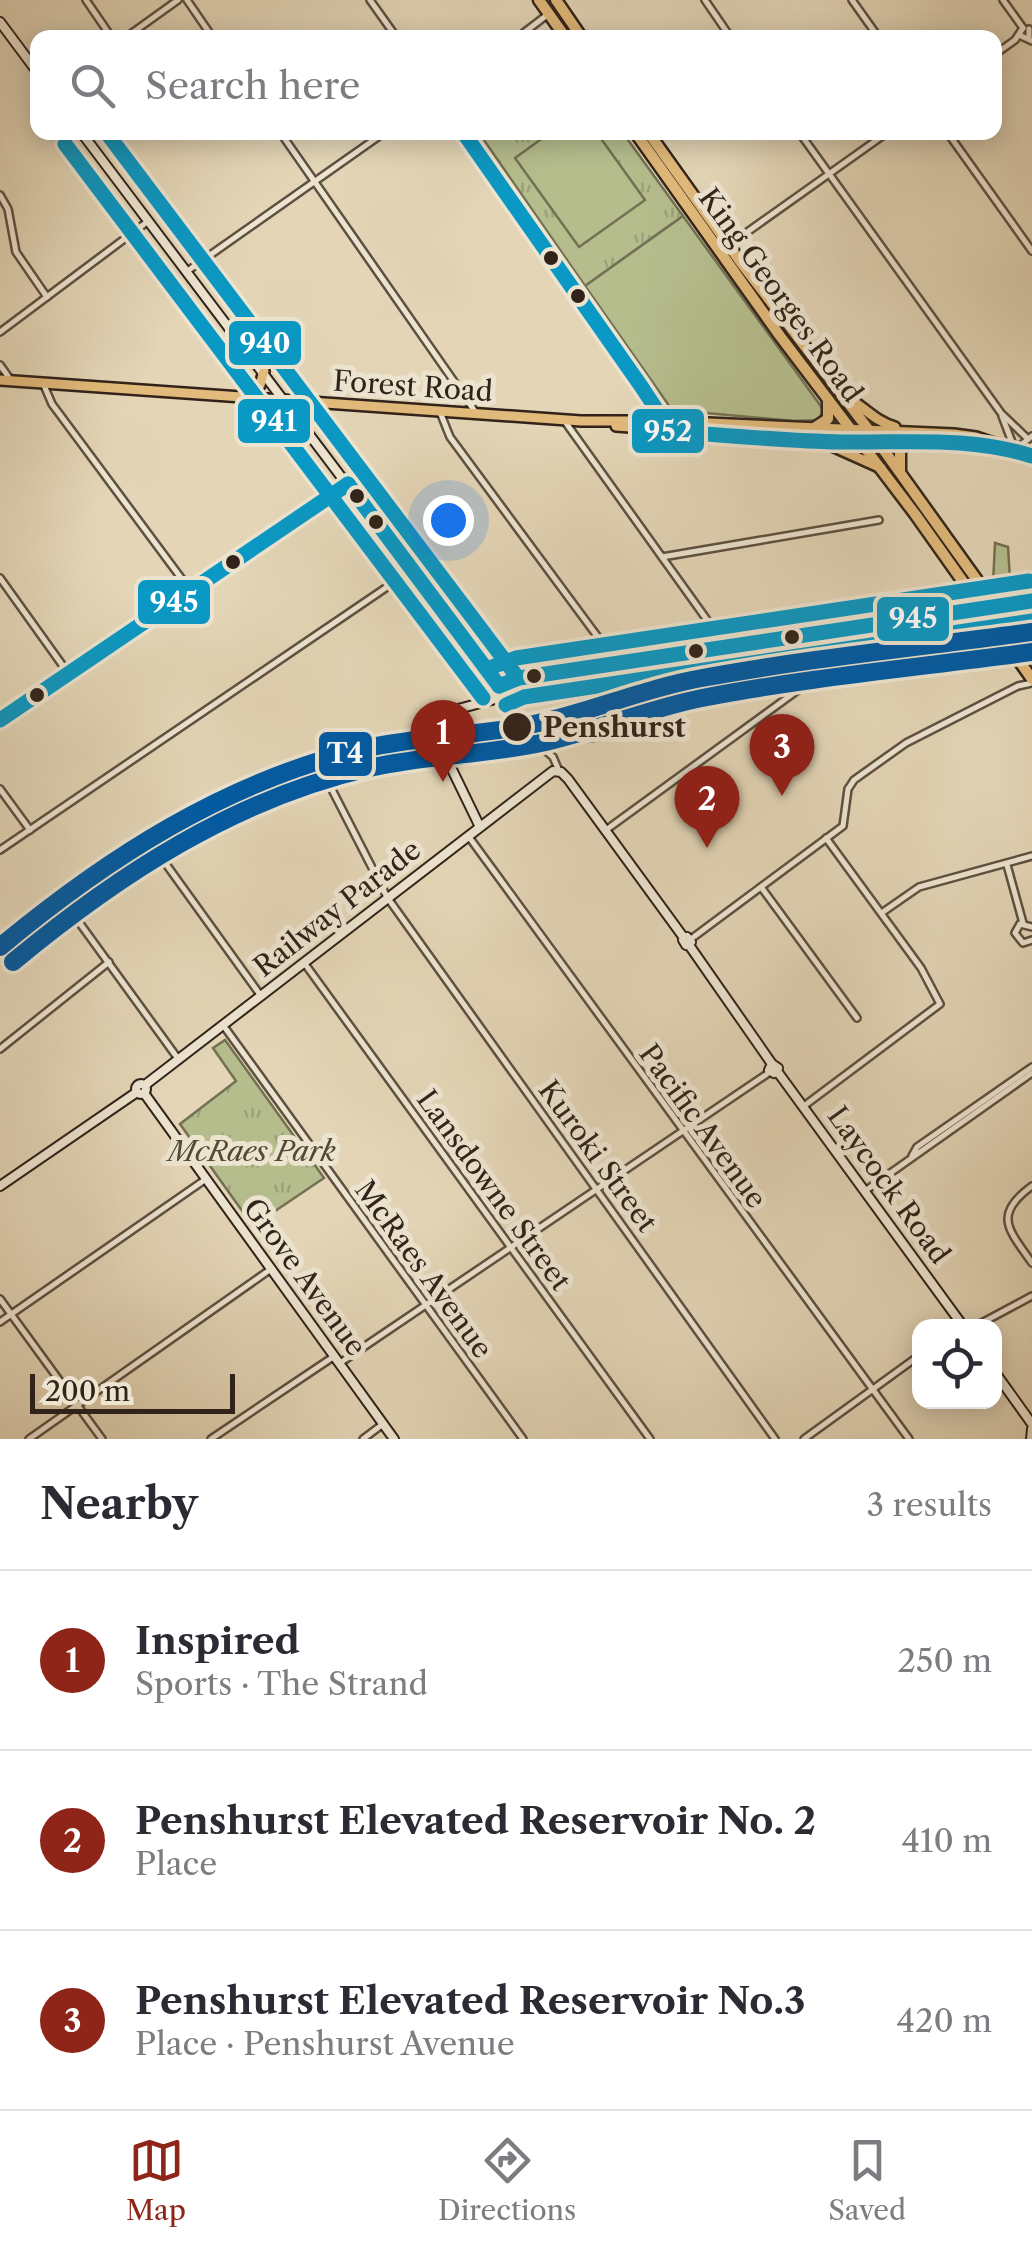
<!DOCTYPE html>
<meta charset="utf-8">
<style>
:root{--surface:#fff;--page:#f7f7f7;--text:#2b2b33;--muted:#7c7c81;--line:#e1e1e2;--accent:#8f2418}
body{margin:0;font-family:"Libre Caslon Text",serif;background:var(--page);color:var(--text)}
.controls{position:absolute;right:30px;bottom:30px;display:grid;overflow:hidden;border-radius:20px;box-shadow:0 5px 25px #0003}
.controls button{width:90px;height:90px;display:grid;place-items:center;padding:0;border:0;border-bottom:2px solid var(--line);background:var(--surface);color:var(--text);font:50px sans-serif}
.scale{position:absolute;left:30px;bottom:25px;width:205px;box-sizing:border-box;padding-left:10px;border:5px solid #31231a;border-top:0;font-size:28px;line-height:35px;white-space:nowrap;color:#31231a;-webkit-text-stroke:8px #ede4d0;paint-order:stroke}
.you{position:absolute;left:448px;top:520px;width:35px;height:35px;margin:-25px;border:8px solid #fff;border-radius:50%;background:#1a73e8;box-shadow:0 0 0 15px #1a73e833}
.badge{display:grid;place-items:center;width:65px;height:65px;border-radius:50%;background:var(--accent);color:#fff;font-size:32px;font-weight:700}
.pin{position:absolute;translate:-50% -82px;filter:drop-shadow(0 2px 5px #0008)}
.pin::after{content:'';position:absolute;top:52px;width:35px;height:30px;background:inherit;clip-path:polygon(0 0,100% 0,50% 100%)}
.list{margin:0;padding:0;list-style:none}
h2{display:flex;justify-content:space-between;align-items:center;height:130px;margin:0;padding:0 40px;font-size:42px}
h2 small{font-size:32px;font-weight:400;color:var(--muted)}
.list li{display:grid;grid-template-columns:65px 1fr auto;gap:30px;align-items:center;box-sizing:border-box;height:180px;padding:0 40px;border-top:2px solid var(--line)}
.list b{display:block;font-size:38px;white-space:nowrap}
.list p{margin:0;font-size:32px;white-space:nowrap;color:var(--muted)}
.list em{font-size:32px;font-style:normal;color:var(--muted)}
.icon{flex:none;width:55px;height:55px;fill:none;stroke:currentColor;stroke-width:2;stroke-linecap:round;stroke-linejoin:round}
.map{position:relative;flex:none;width:1032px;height:1439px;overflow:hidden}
.search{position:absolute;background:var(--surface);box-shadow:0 5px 25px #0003;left:30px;right:30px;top:30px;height:110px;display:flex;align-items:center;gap:25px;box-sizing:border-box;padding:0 35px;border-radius:20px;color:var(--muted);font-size:38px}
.sheet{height:670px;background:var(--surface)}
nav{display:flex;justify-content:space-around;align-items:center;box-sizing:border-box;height:140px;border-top:2px solid var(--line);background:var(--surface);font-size:28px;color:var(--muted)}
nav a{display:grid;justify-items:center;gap:5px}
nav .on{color:var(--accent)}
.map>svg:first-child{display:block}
.forest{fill:url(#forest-crowns);stroke:#737054;stroke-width:2.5}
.park{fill:url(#park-tufts);stroke:#737054;stroke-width:2.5}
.pitch{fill:#b5bd8d;stroke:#737054;stroke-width:2.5}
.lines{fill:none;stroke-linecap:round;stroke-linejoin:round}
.street-casing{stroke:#5e5041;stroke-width:10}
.secondary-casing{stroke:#31231a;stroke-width:12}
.primary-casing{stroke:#31231a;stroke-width:14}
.highway-casing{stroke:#31231a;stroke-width:15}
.street{stroke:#ede4d0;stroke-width:5}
.secondary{stroke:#ede4d0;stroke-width:8}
.primary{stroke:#e2ba7b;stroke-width:9}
.highway{stroke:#e2ba7b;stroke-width:10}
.bus-1-casing{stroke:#ede4d0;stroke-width:22}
.bus-2-casing{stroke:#ede4d0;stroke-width:22}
.bus-3-casing{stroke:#ede4d0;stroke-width:22}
.bus-4-casing{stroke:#ede4d0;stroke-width:22}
.bus-1{stroke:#0a98c4;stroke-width:15}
.bus-2{stroke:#0a98c4;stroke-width:15}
.bus-3{stroke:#0a98c4;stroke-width:15}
.bus-4{stroke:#0a98c4;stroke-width:15}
.rail-1-casing{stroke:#ede4d0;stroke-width:25}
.rail-2-casing{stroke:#ede4d0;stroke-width:25}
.rail-1{stroke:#005aa3;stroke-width:18}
.rail-2{stroke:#005aa3;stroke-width:18}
.bus-dot{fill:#31231a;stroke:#ede4d0;stroke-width:4}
.labels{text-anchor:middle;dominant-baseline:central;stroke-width:10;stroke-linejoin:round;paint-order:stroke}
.street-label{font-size:28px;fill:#31231a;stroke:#ede4d0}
.stop-label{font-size:28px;font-weight:bold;fill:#31231a;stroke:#ede4d0;text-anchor:start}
.park-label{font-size:28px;font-style:italic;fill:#524a37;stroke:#ede4d0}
.line-badge{stroke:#ede4d0;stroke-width:4}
.badge-label{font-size:28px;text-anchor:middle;font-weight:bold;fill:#fff}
</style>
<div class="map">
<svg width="1032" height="1439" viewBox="0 0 1032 1439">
<defs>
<pattern id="forest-crowns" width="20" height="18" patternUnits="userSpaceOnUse" patternTransform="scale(2.5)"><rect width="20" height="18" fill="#b5bd8d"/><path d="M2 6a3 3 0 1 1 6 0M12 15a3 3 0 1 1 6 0" fill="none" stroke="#9ca279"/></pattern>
<pattern id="park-tufts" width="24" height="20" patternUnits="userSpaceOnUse" patternTransform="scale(2.5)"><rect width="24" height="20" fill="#b5bd8d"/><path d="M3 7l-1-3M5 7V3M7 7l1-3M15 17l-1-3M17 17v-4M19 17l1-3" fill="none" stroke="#9ca279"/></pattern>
</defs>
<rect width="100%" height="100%" fill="#e3d5b6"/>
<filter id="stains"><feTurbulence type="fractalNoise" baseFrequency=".002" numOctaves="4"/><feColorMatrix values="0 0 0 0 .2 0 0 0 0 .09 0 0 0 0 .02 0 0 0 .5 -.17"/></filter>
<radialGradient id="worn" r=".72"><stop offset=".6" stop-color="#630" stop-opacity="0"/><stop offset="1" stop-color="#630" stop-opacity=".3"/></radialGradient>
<g class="forest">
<path d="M865 633 866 645 690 673 703 664 819 646 835 635Z"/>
<path d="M652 672 667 673 668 677 539 703 536 698 516 699 514 696 522 689 584 677 585 680 610 677C616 686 626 685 634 680L633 675Z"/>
</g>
<g class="park">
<path d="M479 133H623L683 216 585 286Z"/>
<path d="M995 543 1008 547 1011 594 999 593 993 584Z"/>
<path d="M614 722 616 738 556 747 551 740Z"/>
<path d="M225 1040 324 1178 253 1226 180 1124 236 1081 213 1048Z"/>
</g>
<g class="pitch">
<path d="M551 132 597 133 645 200 579 247 515 158Z"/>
<path d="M683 216 820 405 823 411 818 420 794 421 672 410 585 286Z"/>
</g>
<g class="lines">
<g class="street-casing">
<g id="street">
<path d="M86 0 112 38"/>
<path d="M187 0 213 38"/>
<path d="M370 0 397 38"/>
<path d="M705 0 731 38"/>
<path d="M852 0 879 38"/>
<path d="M1003 0 1023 28"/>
<path d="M1019 35 1032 41"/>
<path d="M125 38 178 0"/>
<path d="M517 38 547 15"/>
<path d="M1029 38V29"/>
<path d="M994 55 1015 40 1023 28"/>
<path d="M280 132 476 413"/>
<path d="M463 132 664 421"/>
<path d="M799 132 1001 413 1028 439"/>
<path d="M947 132 1032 251"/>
<path d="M0 195 8 209 16 252 47 297"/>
<path d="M729 245 888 132"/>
<path d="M186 272 385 132"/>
<path d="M0 332 147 222"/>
<path d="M0 365 10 379"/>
<path d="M43 383 52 404 190 590"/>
<path d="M440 412 450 437 603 644 609 665"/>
<path d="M1002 416 1015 450 1032 436"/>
<path d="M566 423 725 645"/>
<path d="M662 557 879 520"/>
<path d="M0 578 68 673"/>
<path d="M0 720 348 484"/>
<path d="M444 753 538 744 553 757 559 771"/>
<path d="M324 774 387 897 775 1439"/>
<path d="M0 789 30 830"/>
<path d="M606 830 798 690"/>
<path d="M469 837 909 1439"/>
<path d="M0 850 412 570"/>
<path d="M158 853 261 996"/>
<path d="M1007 865 1023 923"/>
<path d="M761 887 857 1018"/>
<path d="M68 907 179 1060"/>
<path d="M883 912 919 887 1032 856"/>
<path d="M1032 927 1020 924 1015 933 1023 943 1032 940"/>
<path d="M691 939 843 826 848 789 854 780 906 743 1018 686 1032 683"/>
<path d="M305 964 650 1439"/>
<path d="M223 1025 523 1439"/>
<path d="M0 1049 109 962"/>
<path d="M804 1106 940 1004 921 968 826 838"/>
<path d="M912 1156 917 1147 1032 1067"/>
<path d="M1032 1186C992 1215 1009 1230 1032 1263"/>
<path d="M865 1191 1032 1073"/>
<path d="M0 1299 102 1439"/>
<path d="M0 1322 206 1179"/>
<path d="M976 1326 1032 1296"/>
<path d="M340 1363 770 1072"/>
<path d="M29 1439 271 1269"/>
<path d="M211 1439 333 1357"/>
<path d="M363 1439 383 1424"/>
<path d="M804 1439 920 1355"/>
</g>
</g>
<g class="secondary-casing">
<g id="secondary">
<path d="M0 22 38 73"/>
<path d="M81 132 499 686"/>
<path d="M996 606 1032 601"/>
<path d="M499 686 519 678 982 608"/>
<path d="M479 825 444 753 438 721 447 712 499 698 502 693 499 686"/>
<path d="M687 937 691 942 686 945 683 940Z"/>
<path d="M689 945 772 1064"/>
<path d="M772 1064 778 1068 774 1073 769 1070Z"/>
<path d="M777 1071 963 1326"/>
<circle cx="141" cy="1089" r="5"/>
<path d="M145 1085 553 771 561 772 568 779 684 938"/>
<path d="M144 1093 394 1439"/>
<path d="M0 1186 137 1092"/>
<path d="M994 1371 1032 1424"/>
<path d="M1031 1439 1032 1429"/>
</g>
</g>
<g class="primary-casing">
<g id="primary">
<path d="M0 380 581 421H664L954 434 976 437 1032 456"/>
<path d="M841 394C861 403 873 421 895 427"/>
<path d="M250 396 260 385 264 371"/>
<path d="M616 426 810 440 965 441"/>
<path d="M832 446 881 468"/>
</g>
</g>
<g class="highway-casing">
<g id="highway">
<path d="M539 0 566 38"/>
<path d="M556 0 582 38"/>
<path d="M635 132 780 336 915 514 1032 679"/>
<path d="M648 132 742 264 878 442 1032 657"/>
<path d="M814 428 828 419V400"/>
<path d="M900 472V449L914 440"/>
</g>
</g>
<use href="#street" class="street"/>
<use href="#secondary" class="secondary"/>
<use href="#primary" class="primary"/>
<use href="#highway" class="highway"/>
<g class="bus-1-casing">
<g id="bus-1">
<path d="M348 484 499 686"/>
<path d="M499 686 519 678 1032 601"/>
<path d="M0 720 348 484"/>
</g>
</g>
<g class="bus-2-casing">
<g id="bus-2">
<path d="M65 144 483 698"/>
<path d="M506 705 524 697 1032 621"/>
</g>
</g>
<g class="bus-3-casing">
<g id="bus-3">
<path d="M106 132 515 674"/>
<path d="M492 667 516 658 1029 581"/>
</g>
</g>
<g class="bus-4-casing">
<path id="bus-4" d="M463 132 641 386 664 421 665 431C724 435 783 441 842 442 907 443 969 436 1032 456"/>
</g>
<use href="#bus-1" class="bus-1"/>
<use href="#bus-2" class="bus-2"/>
<use href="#bus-3" class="bus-3"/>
<use href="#bus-4" class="bus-4"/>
<g class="rail-1-casing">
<path id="rail-1" d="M0 947C107 858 225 782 362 749 418 736 477 736 534 724 591 712 645 688 702 678 811 658 922 647 1032 632"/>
</g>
<g class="rail-2-casing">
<path id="rail-2" d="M13 962C118 875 234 799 369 768 425 755 484 755 541 743 596 731 647 709 702 698 811 677 922 667 1032 652"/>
</g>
<use href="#rail-1" class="rail-1"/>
<use href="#rail-2" class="rail-2"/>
</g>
<g class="bus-dot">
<circle cx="551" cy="258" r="9"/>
<circle cx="578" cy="296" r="9"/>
<circle cx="357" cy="496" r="9"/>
<circle cx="376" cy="522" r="9"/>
<circle cx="233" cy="562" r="9"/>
<circle cx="792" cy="637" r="9"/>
<circle cx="696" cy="651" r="9"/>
<circle cx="534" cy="676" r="9"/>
<circle cx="37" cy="695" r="9"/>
<circle cx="517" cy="727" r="16"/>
</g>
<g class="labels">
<g class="street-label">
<text transform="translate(781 295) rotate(54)">King Georges Road</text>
<text transform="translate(413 386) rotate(4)">Forest Road</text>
<text transform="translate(337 908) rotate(-38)">Railway Parade</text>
<text transform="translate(703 1126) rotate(54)">Pacific Avenue</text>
<text transform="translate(598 1156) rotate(54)">Kuroki Street</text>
<text transform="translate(889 1185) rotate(54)">Laycock Road</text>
<text transform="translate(494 1190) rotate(54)">Lansdowne Street</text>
<text transform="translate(424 1269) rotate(54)">McRaes Avenue</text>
<text transform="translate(305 1277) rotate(54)">Grove Avenue</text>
</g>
<g class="stop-label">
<text x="543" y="727">Penshurst</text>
</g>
<g class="park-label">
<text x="252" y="1151">McRaes Park</text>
</g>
</g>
<g class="line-badge">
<rect x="227" y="319" width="76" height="48" rx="10" fill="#0a98c4"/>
<rect x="236" y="397" width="76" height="48" rx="10" fill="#0a98c4"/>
<rect x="630" y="407" width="76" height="48" rx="10" fill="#0a98c4"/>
<rect x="136" y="578" width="76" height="48" rx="10" fill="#0a98c4"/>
<rect x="875" y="595" width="76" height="48" rx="10" fill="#0a98c4"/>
<rect x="317" y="730" width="57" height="48" rx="10" fill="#005aa3"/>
</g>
<g class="badge-label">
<text x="265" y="353">940</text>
<text x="274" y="431">941</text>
<text x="668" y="441">952</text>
<text x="174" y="612">945</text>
<text x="913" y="628">945</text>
<text x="345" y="763">T4</text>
</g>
<rect width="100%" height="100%" filter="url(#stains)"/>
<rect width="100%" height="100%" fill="url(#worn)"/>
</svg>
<div class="controls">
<button><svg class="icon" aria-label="locate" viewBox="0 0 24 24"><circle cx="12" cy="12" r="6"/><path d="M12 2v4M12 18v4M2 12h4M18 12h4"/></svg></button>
</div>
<div class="scale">200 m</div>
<div class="you"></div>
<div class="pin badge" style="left:443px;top:782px">1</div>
<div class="pin badge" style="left:707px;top:848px">2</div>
<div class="pin badge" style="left:782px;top:796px">3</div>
<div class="search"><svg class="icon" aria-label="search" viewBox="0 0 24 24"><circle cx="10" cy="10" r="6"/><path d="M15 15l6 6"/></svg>Search here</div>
</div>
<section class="sheet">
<h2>Nearby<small>3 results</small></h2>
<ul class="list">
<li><span class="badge">1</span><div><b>Inspired</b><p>Sports · The Strand</p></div><em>250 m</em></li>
<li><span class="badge">2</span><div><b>Penshurst Elevated Reservoir No. 2</b><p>Place</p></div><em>410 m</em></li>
<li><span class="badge">3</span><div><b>Penshurst Elevated Reservoir No.3</b><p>Place · Penshurst Avenue</p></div><em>420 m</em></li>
</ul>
</section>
<nav>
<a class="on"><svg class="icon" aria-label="map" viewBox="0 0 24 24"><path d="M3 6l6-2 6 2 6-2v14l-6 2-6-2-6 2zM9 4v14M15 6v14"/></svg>Map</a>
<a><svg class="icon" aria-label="directions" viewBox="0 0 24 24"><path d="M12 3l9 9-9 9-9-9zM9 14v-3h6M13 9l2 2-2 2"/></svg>Directions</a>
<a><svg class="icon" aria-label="saved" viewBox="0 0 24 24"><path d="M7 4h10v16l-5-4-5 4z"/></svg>Saved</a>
</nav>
